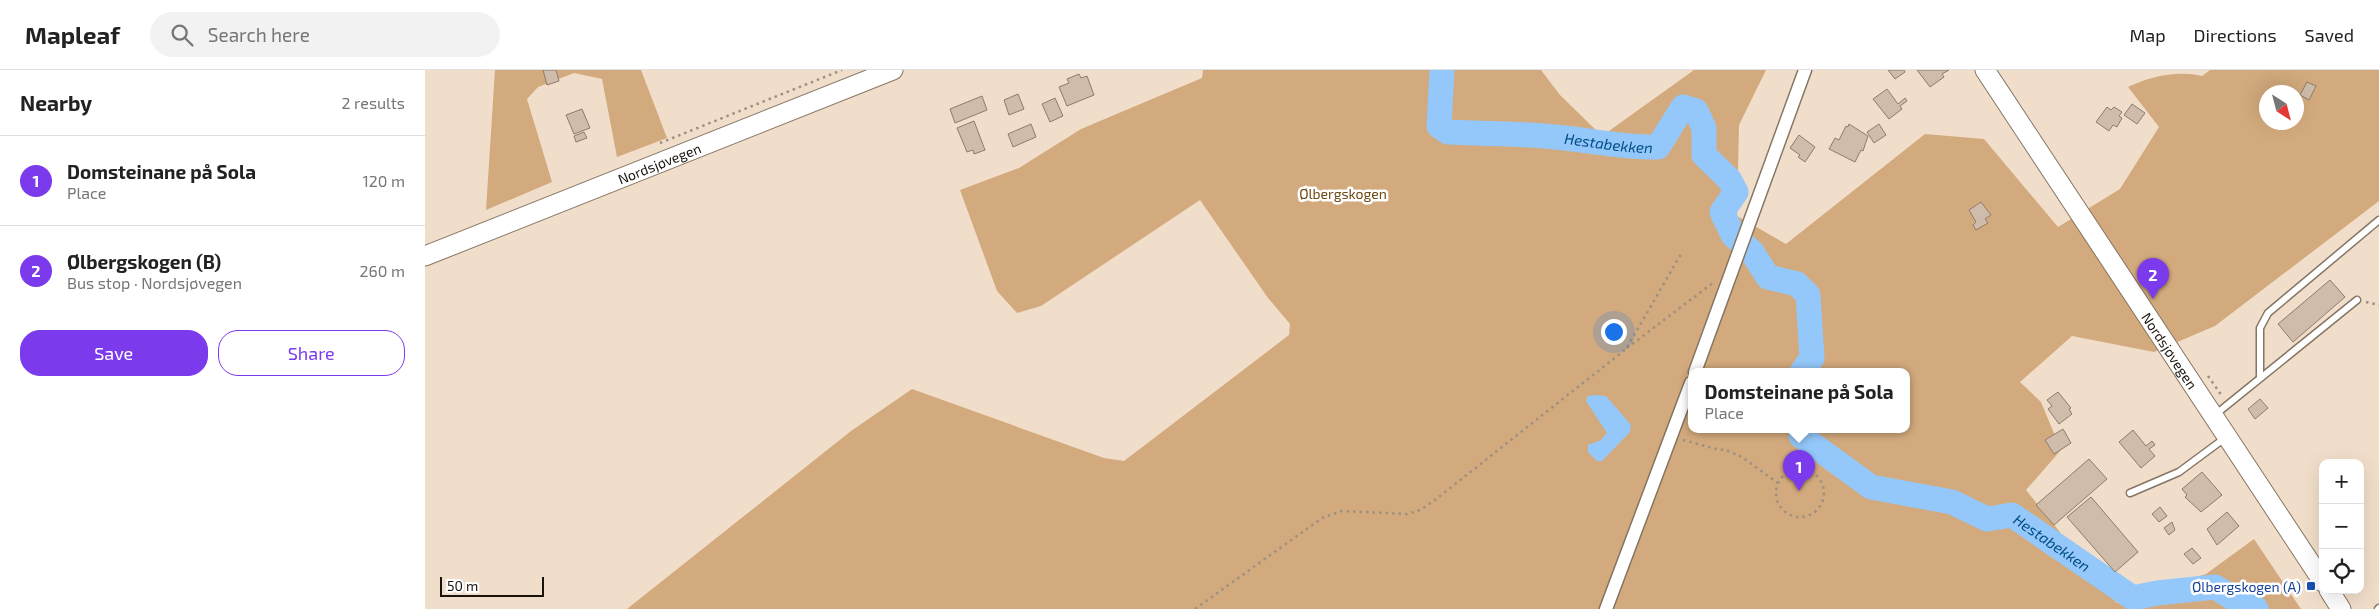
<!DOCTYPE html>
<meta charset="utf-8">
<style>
:root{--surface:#fff;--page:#f2f2f2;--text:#222;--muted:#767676;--line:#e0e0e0;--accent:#7c3aed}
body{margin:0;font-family:"Exo 2",sans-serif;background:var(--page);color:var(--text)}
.controls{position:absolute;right:15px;bottom:15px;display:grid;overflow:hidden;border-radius:10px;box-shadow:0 5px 20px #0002}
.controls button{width:45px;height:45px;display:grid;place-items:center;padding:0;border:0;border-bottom:1px solid var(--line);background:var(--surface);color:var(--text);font:25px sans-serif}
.compass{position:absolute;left:1834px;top:15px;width:45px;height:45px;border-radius:50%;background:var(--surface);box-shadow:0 5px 20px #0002;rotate:144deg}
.scale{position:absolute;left:15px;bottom:12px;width:104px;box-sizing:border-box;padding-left:5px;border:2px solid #19130c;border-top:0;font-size:14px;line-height:18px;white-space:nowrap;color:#19130c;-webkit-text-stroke:4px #fff;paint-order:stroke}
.you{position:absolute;left:1188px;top:261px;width:18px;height:18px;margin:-12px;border:4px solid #fff;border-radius:50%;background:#1a73e8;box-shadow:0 0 0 8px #1a73e833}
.badge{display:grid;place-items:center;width:32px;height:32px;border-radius:50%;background:var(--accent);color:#fff;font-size:16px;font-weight:700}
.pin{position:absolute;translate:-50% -41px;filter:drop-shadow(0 1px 2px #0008)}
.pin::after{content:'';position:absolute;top:26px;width:18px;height:15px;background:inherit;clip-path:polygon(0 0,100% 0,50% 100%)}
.popup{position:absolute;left:1263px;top:298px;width:222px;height:65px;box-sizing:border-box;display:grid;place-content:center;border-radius:10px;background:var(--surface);filter:drop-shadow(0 1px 4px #0005);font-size:16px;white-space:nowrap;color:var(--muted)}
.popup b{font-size:19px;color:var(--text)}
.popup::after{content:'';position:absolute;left:50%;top:100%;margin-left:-10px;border:10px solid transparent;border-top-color:var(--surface)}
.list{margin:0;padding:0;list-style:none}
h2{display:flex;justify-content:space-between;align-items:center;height:65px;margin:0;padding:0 20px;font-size:21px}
h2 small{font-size:16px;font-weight:400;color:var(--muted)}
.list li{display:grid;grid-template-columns:32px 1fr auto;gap:15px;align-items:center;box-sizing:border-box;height:90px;padding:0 20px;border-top:1px solid var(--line)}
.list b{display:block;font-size:19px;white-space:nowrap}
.list p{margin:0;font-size:16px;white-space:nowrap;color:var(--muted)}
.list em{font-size:16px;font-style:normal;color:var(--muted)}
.actions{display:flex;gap:10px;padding:15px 20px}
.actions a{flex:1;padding:11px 0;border:1px solid var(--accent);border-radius:20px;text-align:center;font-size:18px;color:var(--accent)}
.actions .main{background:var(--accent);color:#fff}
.icon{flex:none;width:28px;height:28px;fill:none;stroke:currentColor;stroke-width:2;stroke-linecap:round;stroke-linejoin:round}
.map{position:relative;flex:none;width:1954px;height:539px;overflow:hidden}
header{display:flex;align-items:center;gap:30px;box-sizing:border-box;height:70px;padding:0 25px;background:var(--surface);border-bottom:1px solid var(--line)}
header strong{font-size:24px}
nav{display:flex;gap:28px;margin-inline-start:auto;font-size:18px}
.search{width:350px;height:45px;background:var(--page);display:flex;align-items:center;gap:12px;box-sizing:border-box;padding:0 18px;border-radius:28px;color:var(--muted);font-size:19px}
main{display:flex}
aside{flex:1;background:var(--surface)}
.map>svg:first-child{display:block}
.green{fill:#d3aa7d;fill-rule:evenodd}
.water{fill:#94c8fa}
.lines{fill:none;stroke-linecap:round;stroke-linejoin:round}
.river{stroke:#94c8fa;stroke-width:25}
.building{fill:#d0bcaa;stroke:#8e7b6b}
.lane-casing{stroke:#857563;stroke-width:9}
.street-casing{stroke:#857563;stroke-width:15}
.secondary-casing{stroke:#857563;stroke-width:21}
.path{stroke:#9e9081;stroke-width:2.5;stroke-dasharray:2.5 4;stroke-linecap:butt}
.lane{stroke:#fff;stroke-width:6}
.street{stroke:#fff;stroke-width:12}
.secondary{stroke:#fff;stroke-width:19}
.transit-dot{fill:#1a4fb4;stroke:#fff;stroke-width:2}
.labels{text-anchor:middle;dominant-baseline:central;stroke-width:5;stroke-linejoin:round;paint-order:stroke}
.street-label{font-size:14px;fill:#19130c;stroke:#fff}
.park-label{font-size:14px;fill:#6f4813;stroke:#fff}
.transit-label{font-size:14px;fill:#164399;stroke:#fff;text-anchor:end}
.water-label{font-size:15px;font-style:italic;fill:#004e85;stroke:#fff}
</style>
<header>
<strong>Mapleaf</strong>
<div class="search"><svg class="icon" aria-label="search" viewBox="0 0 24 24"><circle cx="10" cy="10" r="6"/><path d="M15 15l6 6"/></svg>Search here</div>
<nav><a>Map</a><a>Directions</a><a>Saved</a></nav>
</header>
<main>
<aside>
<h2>Nearby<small>2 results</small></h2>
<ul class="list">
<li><span class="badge">1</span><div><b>Domsteinane på Sola</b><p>Place</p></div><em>120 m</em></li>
<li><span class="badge">2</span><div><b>Ølbergskogen (B)</b><p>Bus stop · Nordsjøvegen</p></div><em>260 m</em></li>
</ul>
<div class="actions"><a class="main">Save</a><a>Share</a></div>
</aside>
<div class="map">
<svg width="1954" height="539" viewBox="0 0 1954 539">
<rect width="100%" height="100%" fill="#f1deca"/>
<g class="green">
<path d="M70 0H216L242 68 192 87 177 9 149 3 113 17 102 29 127 112 61 140Z"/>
<path d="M778 0H1116L1135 25 1177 66 1269 0H1341L1314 55 1312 146 1361 174 1500 64 1559 69 1633 157 1695 119 1734 57 1703 17C1725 6 1754 0 1777 6L1785 0H1954V131L1790 256 1729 282 1647 266 1595 312 1616 332 1636 380 1601 420 1692 533 1781 504 1829 469 1876 539H202L426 361 487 319 679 388 699 391 864 265 865 254 843 228 775 130 616 236 592 243 572 221 535 120 594 98 656 59 777 8ZM1842 22H1872V52H1842ZM1266 302H1482V360H1266Z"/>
</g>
<path class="water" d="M1169 325 1181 326 1206 355 1205 362 1177 391H1172L1163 382V375L1176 370 1182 363 1161 331 1163 326Z"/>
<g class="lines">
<g class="river">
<path id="s1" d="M1017 0 1014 56 1023 62C1059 64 1095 63 1130 67 1165 70 1199 78 1233 77L1258 37 1271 41 1279 58V85L1304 109 1311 122 1297 142 1308 165 1327 182 1343 207 1372 214 1383 225 1387 288 1377 302"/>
<path id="s2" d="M1375 360 1376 366 1446 417 1527 432 1562 449 1587 445 1708 528 1732 523 1790 517 1818 534 1831 539"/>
</g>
</g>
<g class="building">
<path d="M118 0H131L134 11 122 15Z"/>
<path d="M1463 0H1479L1480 2 1470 9Z"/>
<path d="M1492 0H1524L1517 4 1519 7 1505 17Z"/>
<path d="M654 4 656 8 662 6 669 25 642 36 634 17 644 13 642 9Z"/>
<path d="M1882 12 1891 16 1884 30 1875 25Z"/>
<path d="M1462 19 1473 34 1480 28 1482 31 1475 36 1477 39 1464 49 1448 29Z"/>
<path d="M593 24 599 39 584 45 579 30Z"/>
<path d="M557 26 562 40 530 53 525 39Z"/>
<path d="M630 28 638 46 625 52 617 34Z"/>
<path d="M1707 34 1720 43 1712 54 1699 45Z"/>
<path d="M1682 37 1686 40 1689 37 1697 42 1694 46 1697 48 1692 57 1688 55 1684 61 1671 52Z"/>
<path d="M157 39 165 58 149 64 141 45Z"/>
<path d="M549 51 560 80 549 84 548 80 542 82 532 58Z"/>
<path d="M606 54 611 67 588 77 583 64Z"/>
<path d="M1424 54 1443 66 1438 81 1436 80 1430 92 1404 79 1410 68 1414 70 1421 56 1423 57Z"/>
<path d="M1454 54 1461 65 1449 73 1442 62Z"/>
<path d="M159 62 162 68 151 72 149 66Z"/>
<path d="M1374 65 1390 77 1380 92 1373 87 1375 85 1365 78Z"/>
<path d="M1556 132 1566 145 1560 149 1563 153 1551 160 1548 155 1551 152 1544 140Z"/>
<path d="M1905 210 1920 227 1868 272 1853 254Z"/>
<path d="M1633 322 1646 338 1644 339 1647 344 1634 354 1623 339 1627 336 1622 330Z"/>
<path d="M1835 329 1843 338 1830 349 1823 339Z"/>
<path d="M1638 359 1646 373 1629 384 1620 370Z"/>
<path d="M1708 360 1721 376 1727 371 1730 375 1724 379 1730 386 1716 398 1694 372Z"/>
<path d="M1664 389 1682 409 1629 455 1611 435Z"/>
<path d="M1777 402 1797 425 1776 442 1760 427 1762 425 1757 419Z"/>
<path d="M1666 427 1713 482 1690 502 1642 447Z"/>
<path d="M1735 437 1742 446 1734 452 1727 444Z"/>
<path d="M1802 442 1814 456 1792 475 1782 459Z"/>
<path d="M1747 452 1750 460 1744 465 1739 458Z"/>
<path d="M1767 478 1776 488 1768 494 1759 484Z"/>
</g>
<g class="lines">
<g class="lane-casing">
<g id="lane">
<path d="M1835 307V258L1843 243 1954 150"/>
<path d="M1791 344 1932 230"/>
<path d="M1705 423 1754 402 1800 368"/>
<path d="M1953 539 1954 538"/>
</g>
</g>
<g class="street-casing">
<g id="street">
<path d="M1270 302 1380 0"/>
<path d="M1181 539 1266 313"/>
</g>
</g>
<g class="secondary-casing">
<g id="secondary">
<path id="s3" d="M1560 0 1898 512"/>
<path id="s4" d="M0 186 468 0"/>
<path d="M1904 520 1916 539"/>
</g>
</g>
<g class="path">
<path d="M235 73 417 0"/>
<path d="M1941 232 1954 235"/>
<path d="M1202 278 1289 212"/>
<path d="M1783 306 1797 326"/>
<path d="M1258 370 1291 379 1301 380 1317 387 1353 413"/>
<circle cx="1375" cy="423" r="24"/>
<path d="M770 539 897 448 917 441 982 444 995 440 1010 430 1201 279 1256 184"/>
</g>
<use href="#lane" class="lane"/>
<use href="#street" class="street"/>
<use href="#secondary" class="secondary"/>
</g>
<rect class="transit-dot" x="1881" y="511" width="10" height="10" rx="2.5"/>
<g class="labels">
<g class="street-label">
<text stroke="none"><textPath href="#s4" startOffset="252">Nordsjøvegen</textPath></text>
<text stroke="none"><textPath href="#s3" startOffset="336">Nordsjøvegen</textPath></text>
</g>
<g class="park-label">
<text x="918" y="123">Ølbergskogen</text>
</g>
<g class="transit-label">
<text x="1876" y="516">Ølbergskogen (A)</text>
</g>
<g class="water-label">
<text stroke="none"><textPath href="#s1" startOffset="228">Hestabekken</textPath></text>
<text stroke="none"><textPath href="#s2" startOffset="288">Hestabekken</textPath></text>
</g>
</g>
</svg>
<div class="controls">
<button>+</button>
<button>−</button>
<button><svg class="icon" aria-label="locate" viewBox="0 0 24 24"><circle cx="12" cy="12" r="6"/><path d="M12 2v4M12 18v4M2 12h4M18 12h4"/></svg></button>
</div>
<svg class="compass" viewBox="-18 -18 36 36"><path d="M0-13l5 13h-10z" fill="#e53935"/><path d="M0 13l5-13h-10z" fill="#767676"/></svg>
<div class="scale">50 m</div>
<div class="you"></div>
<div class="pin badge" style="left:1374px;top:421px">1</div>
<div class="popup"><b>Domsteinane på Sola</b>Place</div>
<div class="pin badge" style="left:1728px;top:229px">2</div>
</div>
</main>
